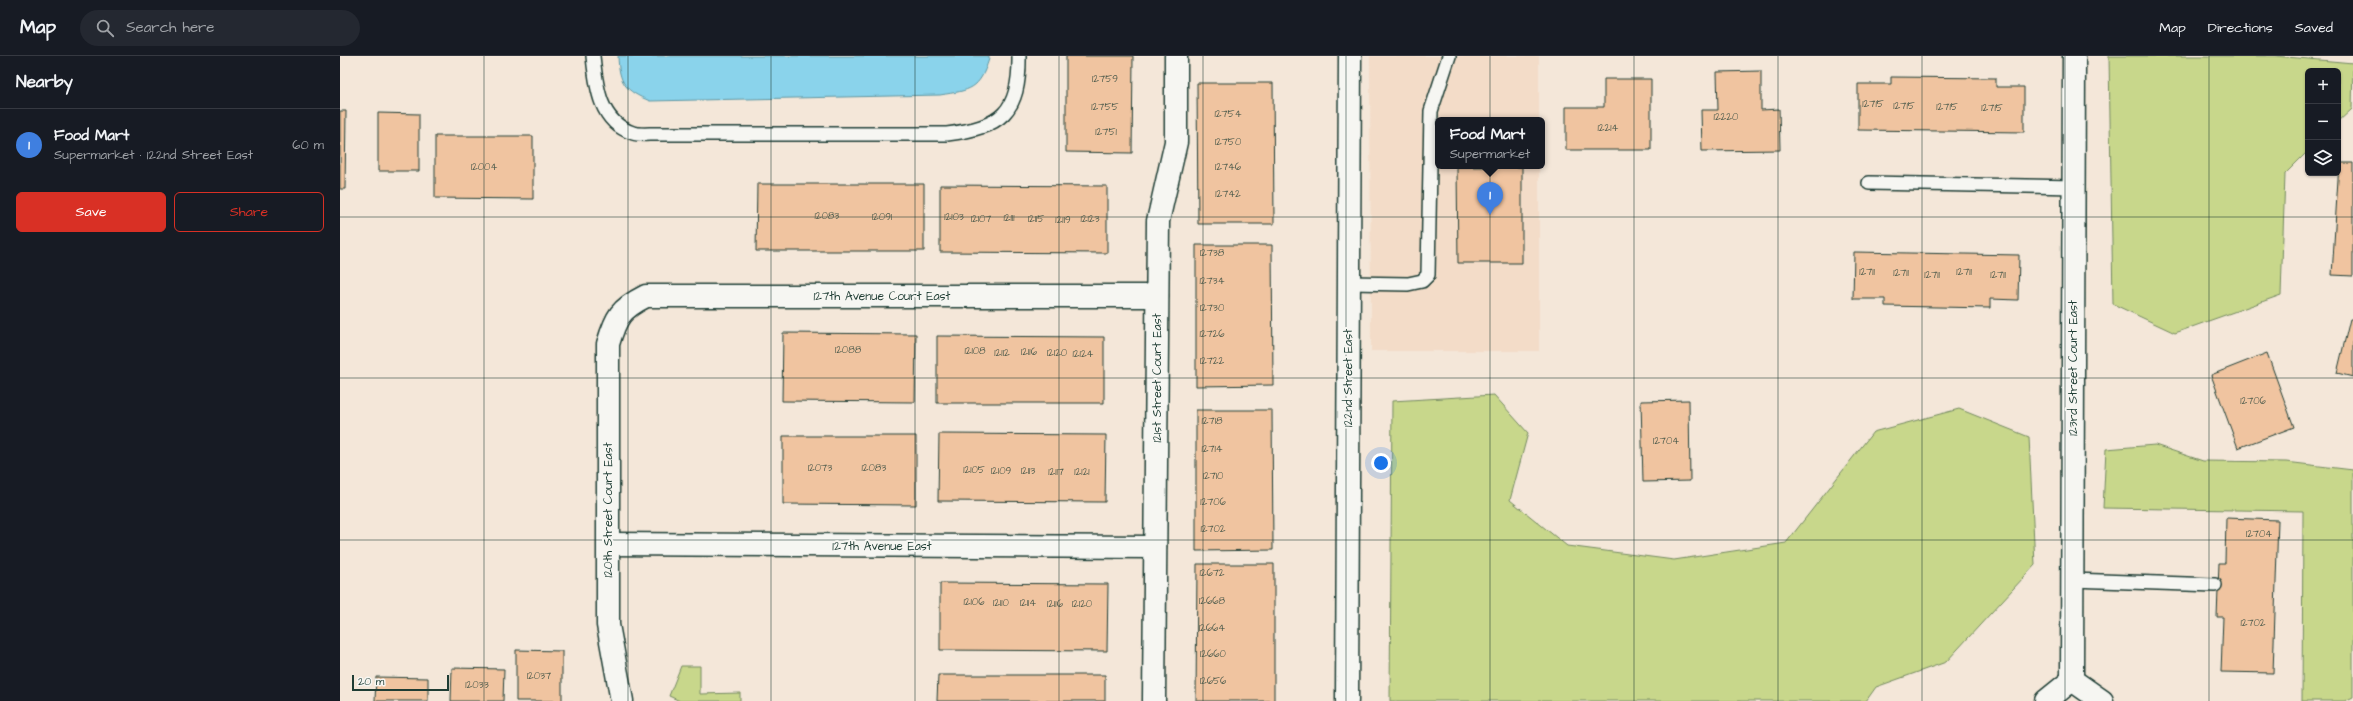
<!DOCTYPE html>
<meta charset="utf-8">
<style>
:root{--surface:#171b24;--page:#242831;--text:#f1f3f6;--muted:#9ea1a6;--line:#363941;--accent:#d93025}
body{margin:0;font-family:"Architects Daughter",sans-serif;background:var(--page);color:var(--text)}
.controls{position:absolute;right:12px;top:12px;display:grid;overflow:hidden;border-radius:6px;box-shadow:0 1px 3px #0004}
.controls button{width:36px;height:36px;display:grid;place-items:center;padding:0;border:0;border-bottom:1px solid var(--line);background:var(--surface);color:var(--text);font:20px sans-serif}
.scale{position:absolute;left:12px;bottom:10px;width:97px;box-sizing:border-box;padding-left:4px;border:2px solid #1f3d34;border-top:0;font-size:11px;line-height:14px;white-space:nowrap;color:#1f3d34;-webkit-text-stroke:3px #f6f6f2;paint-order:stroke}
.you{position:absolute;left:1041px;top:407px;width:14px;height:14px;margin:-10px;border:3px solid #fff;border-radius:50%;background:#1a73e8;box-shadow:0 0 0 6px #1a73e833}
.badge{display:grid;place-items:center;width:26px;height:26px;border-radius:50%;background:var(--accent);color:#fff;font-size:13px;font-weight:700}
.pin{position:absolute;translate:-50% -33px;filter:drop-shadow(0 1px 2px #0008)}
.pin::after{content:'';position:absolute;top:21px;width:14px;height:12px;background:inherit;clip-path:polygon(0 0,100% 0,50% 100%)}
.popup{position:absolute;left:1095px;top:61px;width:110px;height:52px;box-sizing:border-box;display:grid;place-content:center;border-radius:6px;background:var(--surface);filter:drop-shadow(0 1px 3px #0005);font-size:13px;white-space:nowrap;color:var(--muted)}
.popup b{font-size:15px;color:var(--text)}
.popup::after{content:'';position:absolute;left:50%;top:100%;margin-left:-8px;border:8px solid transparent;border-top-color:var(--surface)}
.list{margin:0;padding:0;list-style:none}
h2{display:flex;justify-content:space-between;align-items:center;height:52px;margin:0;padding:0 16px;font-size:17px}
h2 small{font-size:13px;font-weight:400;color:var(--muted)}
.list li{display:grid;grid-template-columns:26px 1fr auto;gap:12px;align-items:center;box-sizing:border-box;height:72px;padding:0 16px;border-top:1px solid var(--line)}
.list b{display:block;font-size:15px;white-space:nowrap}
.list p{margin:0;font-size:13px;white-space:nowrap;color:var(--muted)}
.list em{font-size:13px;font-style:normal;color:var(--muted)}
.actions{display:flex;gap:8px;padding:12px 16px}
.actions a{flex:1;padding:9px 0;border:1px solid var(--accent);border-radius:6px;text-align:center;font-size:14px;color:var(--accent)}
.actions .main{background:var(--accent);color:#fff}
.icon{flex:none;width:22px;height:22px;fill:none;stroke:currentColor;stroke-width:2;stroke-linecap:round;stroke-linejoin:round}
.map{position:relative;flex:none;width:2013px;height:645px;overflow:hidden}
header{display:flex;align-items:center;gap:24px;box-sizing:border-box;height:56px;padding:0 20px;background:var(--surface);border-bottom:1px solid var(--line)}
header strong{font-size:19px}
nav{display:flex;gap:22px;margin-inline-start:auto;font-size:14px}
.search{width:280px;height:36px;background:var(--page);display:flex;align-items:center;gap:10px;box-sizing:border-box;padding:0 14px;border-radius:22px;color:var(--muted);font-size:15px}
main{display:flex}
aside{flex:1;background:var(--surface)}
.map>svg:first-child{display:block}
.built{fill:#f3dcc8}
.green{fill:#c8d78b;stroke:#748a60}
.water{fill:#8ad3eb;stroke:#5f97a2}
.building{fill:#f0c4a0;stroke:#1f3d34}
.lines{fill:none;stroke-linecap:round;stroke-linejoin:round}
.lane-casing{stroke:#1f3d34;stroke-width:16}
.street-casing{stroke:#1f3d34;stroke-width:25}
.secondary-casing{stroke:#1f3d34;stroke-width:25}
.lane{stroke:#f6f6f2;stroke-width:13}
.street{stroke:#f6f6f2;stroke-width:22}
.secondary{stroke:#f6f6f2;stroke-width:22}
.grid{fill:none;stroke:#1f3d34;stroke-width:1;stroke-opacity:0.55}
.labels{text-anchor:middle;dominant-baseline:central;stroke-width:4;stroke-linejoin:round;paint-order:stroke}
.number-label{font-size:10px;fill:#535f4f}
.street-label{font-size:12px;fill:#1f3d34;stroke:#f6f6f2}
</style>
<header>
<strong>Map</strong>
<div class="search"><svg class="icon" aria-label="search" viewBox="0 0 24 24"><circle cx="10" cy="10" r="6"/><path d="M15 15l6 6"/></svg>Search here</div>
<nav><a>Map</a><a>Directions</a><a>Saved</a></nav>
</header>
<main>
<aside>
<h2>Nearby<small></small></h2>
<ul class="list">
<li><span class="badge" style="background:#3f7fe0">1</span><div><b>Food Mart</b><p>Supermarket · 122nd Street East</p></div><em>60 m</em></li>
</ul>
<div class="actions"><a class="main">Save</a><a>Share</a></div>
</aside>
<div class="map">
<svg width="2013" height="645" viewBox="0 0 2013 645">
<rect width="100%" height="100%" fill="#f4e7d9"/>
<filter id="ink" filterUnits="userSpaceOnUse"><feTurbulence type="fractalNoise" baseFrequency=".025" numOctaves="2"/><feDisplacementMap in="SourceGraphic" scale="8" xChannelSelector="R" yChannelSelector="G"/><feConvolveMatrix kernelMatrix="1 2 1 2 8 2 1 2 1" color-interpolation-filters="sRGB"/></filter>
<g filter="url(#ink)">
<path class="built" d="M1030 0H1199V64H1098V110H1199V295H1031Z"/>
<g class="green">
<path d="M1769 0H1935L2013 7 2012 53 1998 66V15H1968V95L1945 118 1941 239 1835 277 1773 248Z"/>
<path d="M1154 339 1188 377 1170 444 1227 490 1334 504 1446 487 1533 376 1619 353 1689 381 1695 509 1606 606 1536 631 1526 645H1050L1052 345Z"/>
<path d="M1815 389 1863 405 1946 406 2013 414V641L2005 645H1962L1963 455 1763 452 1766 393Z"/>
<path d="M341 610H360V638L400 637V645H340L329 640Z"/>
</g>
<path class="water" d="M278 0H649V3C639 34 631 34 600 39L310 45C285 35 279 27 278 0Z"/>
<g class="building">
<path d="M726 0H793L792 97 726 96Z"/>
<path d="M1421 15V54L1439 53 1440 94 1362 95 1361 54H1378L1377 16Z"/>
<path d="M1551 21 1656 22V31H1684V76L1518 74V28H1551Z"/>
<path d="M1264 23H1311V94H1226V51H1264Z"/>
<path d="M857 27H933L934 168H858Z"/>
<path d="M0 55H6L5 133H0Z"/>
<path d="M38 57 79 58V115H38Z"/>
<path d="M95 80H193V143L95 142Z"/>
<path d="M1999 107H2013V220L1992 219Z"/>
<path d="M1117 111H1182V207H1118Z"/>
<path d="M417 128H584V195H416Z"/>
<path d="M600 129 767 130V197L600 196Z"/>
<path d="M856 189H932L933 329 856 330Z"/>
<path d="M1514 196 1679 199 1678 244 1650 243V252L1545 250V243H1513Z"/>
<path d="M2010 263H2013V321L1997 317Z"/>
<path d="M443 277 576 278 575 346 442 345Z"/>
<path d="M597 280 764 281V347H597Z"/>
<path d="M1927 297 1954 371 1898 392 1871 319Z"/>
<path d="M1349 344 1350 425 1303 426 1301 345Z"/>
<path d="M856 354H932L933 494 856 495Z"/>
<path d="M599 378 766 379 765 446 598 445Z"/>
<path d="M443 380H576V449L443 448Z"/>
<path d="M1886 462 1938 464 1933 617 1881 616 1883 561H1877L1879 507H1885Z"/>
<path d="M857 508H934V645H856Z"/>
<path d="M600 527 768 528 767 595 600 594Z"/>
<path d="M176 594 222 595V645H176Z"/>
<path d="M112 612 164 613 163 645H111Z"/>
<path d="M598 619H765V645H597Z"/>
<path d="M36 621 88 622V645H35Z"/>
</g>
<g class="lines">
<g class="lane-casing">
<g id="lane">
<path d="M253 0C256 29 259 66 293 77 299 79 308 78 315 78H607C661 71 680 57 679 0"/>
<path d="M1529 127 1734 131"/>
<path d="M1009 227 1068 228 1082 225 1088 219 1091 55 1109 0"/>
<path d="M1732 524 1875 529"/>
</g>
</g>
<g class="street-casing">
<g id="street">
<path d="M269 488 815 491"/>
<path d="M1732 624 1734 0"/>
<path d="M1732 624 1762 645"/>
<path d="M282 645 268 569V288C276 261 280 253 306 240H817"/>
<path d="M814 645 818 165 836 86V0"/>
<path d="M1706 645 1732 624"/>
</g>
</g>
<g class="secondary-casing">
<path id="secondary" d="M1007 645 1010 0"/>
</g>
<use href="#lane" class="lane"/>
<use href="#street" class="street"/>
<use href="#secondary" class="secondary"/>
</g>
</g>
<path class="grid" d="M144 0V645M288 0V645M431 0V645M575 0V645M719 0V645M863 0V645M1006 0V645M1150 0V645M1294 0V645M1438 0V645M1582 0V645M1725 0V645M1869 0V645M0 161H2013M0 322H2013M0 484H2013"/>
<g class="labels">
<g class="number-label">
<text x="765" y="23">12759</text>
<text x="1533" y="48">12715</text>
<text x="1564" y="50">12715</text>
<text x="765" y="51">12755</text>
<text x="1607" y="51">12715</text>
<text x="1652" y="52">12715</text>
<text x="888" y="58">12754</text>
<text x="1386" y="61">12220</text>
<text x="1268" y="72">12214</text>
<text x="766" y="76">12751</text>
<text x="888" y="86">12750</text>
<text x="144" y="111">12004</text>
<text x="888" y="111">12746</text>
<text x="888" y="138">12742</text>
<text x="487" y="160">12083</text>
<text x="542" y="161">12091</text>
<text x="614" y="161">12103</text>
<text x="669" y="162">12111</text>
<text x="641" y="163">12107</text>
<text x="696" y="163">12115</text>
<text x="750" y="163">12123</text>
<text x="723" y="164">12119</text>
<text x="872" y="197">12738</text>
<text x="1527" y="216">12711</text>
<text x="1624" y="216">12711</text>
<text x="1561" y="217">12711</text>
<text x="1592" y="219">12711</text>
<text x="1658" y="219">12711</text>
<text x="872" y="225">12734</text>
<text x="872" y="252">12730</text>
<text x="872" y="278">12726</text>
<text x="508" y="294">12088</text>
<text x="635" y="295">12108</text>
<text x="689" y="296">12116</text>
<text x="662" y="297">12112</text>
<text x="717" y="297">12120</text>
<text x="743" y="298">12124</text>
<text x="872" y="305">12722</text>
<text x="1913" y="345">12706</text>
<text x="872" y="365">12718</text>
<text x="1326" y="385">12704</text>
<text x="872" y="393">12714</text>
<text x="480" y="412">12073</text>
<text x="534" y="412">12083</text>
<text x="634" y="414">12105</text>
<text x="661" y="415">12109</text>
<text x="688" y="415">12113</text>
<text x="716" y="416">12117</text>
<text x="742" y="416">12121</text>
<text x="873" y="420">12710</text>
<text x="873" y="446">12706</text>
<text x="873" y="473">12702</text>
<text x="1919" y="478">12704</text>
<text x="872" y="517">12672</text>
<text x="872" y="545">12668</text>
<text x="634" y="546">12106</text>
<text x="661" y="547">12110</text>
<text x="688" y="547">12114</text>
<text x="715" y="548">12116</text>
<text x="742" y="548">12120</text>
<text x="1913" y="567">12702</text>
<text x="872" y="572">12664</text>
<text x="873" y="598">12660</text>
<text x="199" y="620">12037</text>
<text x="873" y="625">12656</text>
<text x="137" y="629">12033</text>
</g>
<g class="street-label">
<text x="542" y="240">127th Avenue Court East</text>
<text transform="translate(1733 312) rotate(-90)">123rd Street Court East</text>
<text transform="translate(817 322) rotate(-90)">121st Street Court East</text>
<text transform="translate(1008 322) rotate(-90)">122nd Street East</text>
<text transform="translate(268 454) rotate(-90)">120th Street Court East</text>
<text x="542" y="490">127th Avenue East</text>
</g>
</g>
</svg>
<div class="controls">
<button>+</button>
<button>−</button>
<button><svg class="icon" aria-label="layers" viewBox="0 0 24 24"><path d="M12 4l9 5-9 5-9-5zM3 14l9 5 9-5"/></svg></button>
</div>
<div class="scale">20 m</div>
<div class="you"></div>
<div class="pin badge" style="left:1150px;top:159px;background:#3f7fe0">1</div>
<div class="popup"><b>Food Mart</b>Supermarket</div>
</div>
</main>
